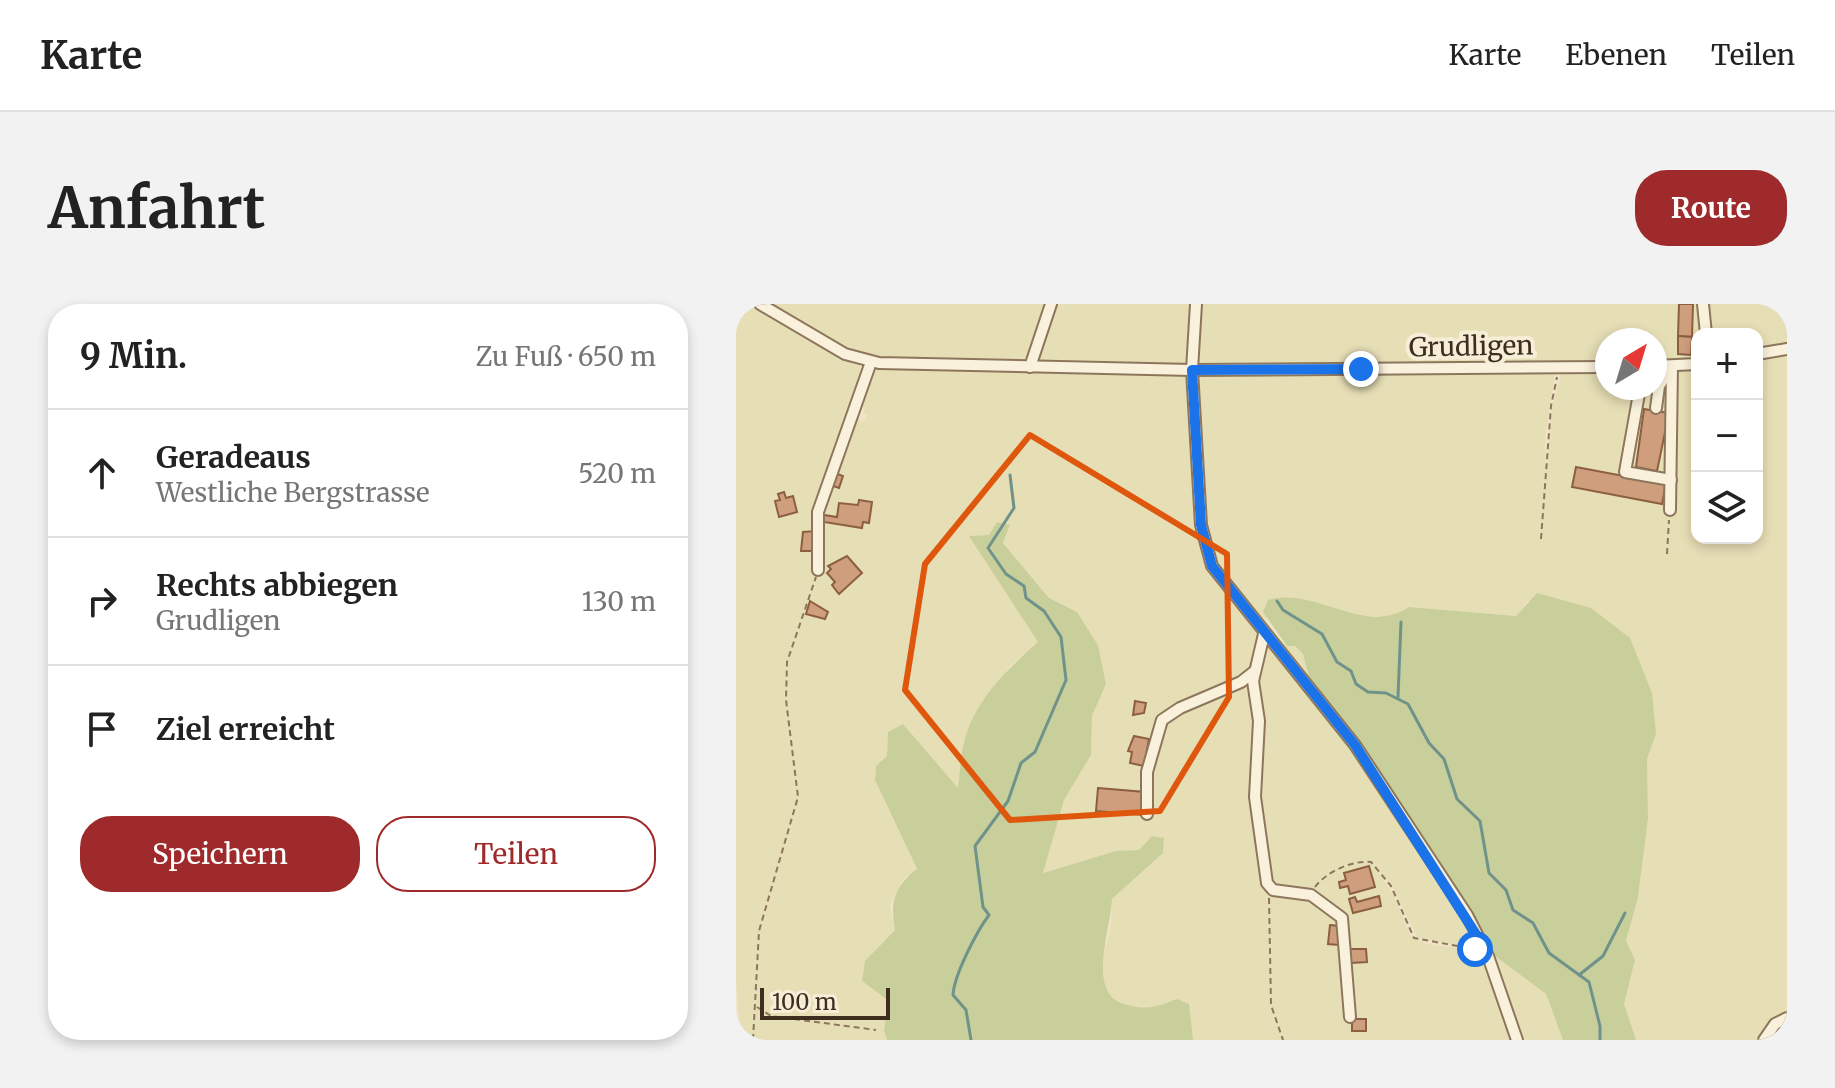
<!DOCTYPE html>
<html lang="de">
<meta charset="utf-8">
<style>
:root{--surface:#fff;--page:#f2f2f2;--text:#222;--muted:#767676;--line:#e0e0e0;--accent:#9e2a2b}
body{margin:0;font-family:Merriweather,serif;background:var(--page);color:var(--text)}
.controls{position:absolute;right:24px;top:24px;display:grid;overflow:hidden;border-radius:16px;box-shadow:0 4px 12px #0003}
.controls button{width:72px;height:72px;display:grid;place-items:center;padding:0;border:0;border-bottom:2px solid var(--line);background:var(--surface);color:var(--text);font:40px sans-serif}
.compass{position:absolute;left:859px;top:24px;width:72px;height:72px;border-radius:50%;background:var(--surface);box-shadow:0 4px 12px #0003;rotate:38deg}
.scale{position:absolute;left:24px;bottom:20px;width:130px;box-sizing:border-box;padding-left:8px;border:4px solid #3d2e20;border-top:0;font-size:22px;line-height:28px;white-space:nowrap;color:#3d2e20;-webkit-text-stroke:6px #f7eed8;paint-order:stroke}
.stop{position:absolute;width:24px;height:24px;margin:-18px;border:6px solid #1a73e8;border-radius:50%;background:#fff}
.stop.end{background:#1a73e8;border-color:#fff;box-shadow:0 2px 8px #0008}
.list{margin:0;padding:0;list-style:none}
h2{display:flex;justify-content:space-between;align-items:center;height:104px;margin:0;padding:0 32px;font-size:34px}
h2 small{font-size:26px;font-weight:400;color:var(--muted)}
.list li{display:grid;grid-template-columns:52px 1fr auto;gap:24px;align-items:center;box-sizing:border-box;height:128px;padding:0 32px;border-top:2px solid var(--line)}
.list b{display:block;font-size:30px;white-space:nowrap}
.list p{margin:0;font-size:26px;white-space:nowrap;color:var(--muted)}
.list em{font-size:26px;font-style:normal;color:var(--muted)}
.actions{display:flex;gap:16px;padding:24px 32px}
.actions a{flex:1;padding:18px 0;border:2px solid var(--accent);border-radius:32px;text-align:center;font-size:28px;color:var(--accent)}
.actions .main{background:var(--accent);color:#fff}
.icon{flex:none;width:44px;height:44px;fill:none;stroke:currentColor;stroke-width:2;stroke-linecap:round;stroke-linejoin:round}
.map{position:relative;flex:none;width:1051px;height:736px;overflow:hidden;border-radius:32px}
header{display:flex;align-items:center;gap:48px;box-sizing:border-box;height:112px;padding:0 40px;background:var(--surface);border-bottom:2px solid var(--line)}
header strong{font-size:38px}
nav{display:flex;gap:44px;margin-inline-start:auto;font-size:28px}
.intro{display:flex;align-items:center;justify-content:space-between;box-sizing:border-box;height:192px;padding:0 48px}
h1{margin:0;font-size:56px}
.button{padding:20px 36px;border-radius:32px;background:var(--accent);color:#fff;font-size:28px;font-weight:700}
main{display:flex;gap:48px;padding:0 48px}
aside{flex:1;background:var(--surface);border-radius:32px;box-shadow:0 4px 12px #0003}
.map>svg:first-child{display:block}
.farmland{fill:#e6deb5}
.green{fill:#c9cf9b}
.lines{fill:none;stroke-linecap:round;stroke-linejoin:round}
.stream{stroke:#6f938a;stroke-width:3}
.building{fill:#cf9f7d;stroke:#8d5f41;stroke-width:2}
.minor-casing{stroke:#8d765c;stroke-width:14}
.path{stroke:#8d765c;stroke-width:2;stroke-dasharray:6 4;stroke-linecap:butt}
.minor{stroke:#faf1dc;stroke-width:10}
.route{stroke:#1a73e8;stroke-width:10}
.marked{fill:none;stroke:#df570d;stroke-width:6;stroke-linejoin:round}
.labels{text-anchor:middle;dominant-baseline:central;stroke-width:8;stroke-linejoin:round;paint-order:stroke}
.street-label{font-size:26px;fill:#3d2e20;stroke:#f7eed8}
</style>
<header>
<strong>Karte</strong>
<nav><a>Karte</a><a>Ebenen</a><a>Teilen</a></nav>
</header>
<div class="intro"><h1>Anfahrt</h1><a class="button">Route</a></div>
<main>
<aside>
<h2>9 Min.<small>Zu Fuß · 650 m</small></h2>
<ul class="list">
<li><svg class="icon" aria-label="ahead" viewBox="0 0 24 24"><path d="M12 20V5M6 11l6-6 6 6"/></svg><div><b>Geradeaus</b><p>Westliche Bergstrasse</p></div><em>520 m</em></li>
<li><svg class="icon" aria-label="right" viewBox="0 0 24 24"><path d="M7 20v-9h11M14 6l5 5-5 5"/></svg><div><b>Rechts abbiegen</b><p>Grudligen</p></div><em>130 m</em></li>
<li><svg class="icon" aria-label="arrive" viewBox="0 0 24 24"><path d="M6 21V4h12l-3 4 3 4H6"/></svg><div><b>Ziel erreicht</b></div></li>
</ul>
<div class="actions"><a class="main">Speichern</a><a>Teilen</a></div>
</aside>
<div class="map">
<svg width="1051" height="736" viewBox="0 0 1051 736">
<rect width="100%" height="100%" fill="#f0e4c8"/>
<g class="farmland">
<path d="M0 0H20L126 64 125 79 97 155 101 156 118 114 128 118 131 111 127 109 129 104 122 101 132 73 138 65 152 61 299 69 391 67 450 72 466 245 480 275 522 332 517 364 513 370 428 407 427 416 436 409 515 374 520 417 516 479 528 578 533 587 531 593 539 589H566L562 585 537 583 530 570 520 488 524 420 519 380 525 341 528 337 533 341 626 456 743 640 718 641 681 633 656 582 635 556 658 592 674 631 690 640 746 647 778 736H457L452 700 441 695 409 707 376 697 368 685 367 652 375 621 376 595 427 549 428 535 416 532 403 546 380 547 307 569 328 496 355 451 356 412 370 380 362 341 341 308 313 294 267 239 274 222 262 218 253 231 234 232 302 338 275 361 241 406 228 439 222 485 167 420 153 428 151 452 140 462 139 476 181 566 167 575 154 602 159 626 129 657 126 677 153 697 148 727 151 736H5L0 675Z"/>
<path d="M28 0H459L452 58 447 62 138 55 116 49Z"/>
<path d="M466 0H1051V43L1021 48V30H961V234H1021V53L1051 47V712L1024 736H900L888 700 899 656 890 637 902 593 912 514 911 455 920 430 792 296 781 312 674 303 659 313 615 311 567 295 529 315 544 336 551 342H559L567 350 576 384 480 264 470 236 461 81 468 70 819 68 809 135 810 169 816 102 826 69 871 65V84H919V36H871V60L466 61 462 50Z"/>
<path d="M755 649 810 690 827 736H784Z"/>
</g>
<g class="green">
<path d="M261 218 274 221 267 239 313 294 341 308 362 341 370 380 356 412 355 451 328 496 307 569 380 547 403 546 416 532 428 534 427 549 376 595C375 625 350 689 388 700 410 707 420 703 441 695L453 700 457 736H151L148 727 153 697 126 677 129 657 159 626C154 599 158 582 181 565L139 476 140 462 151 452 152 428 167 420 222 484C224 469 224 454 228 439 237 398 271 365 302 338L233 232 253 231Z"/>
<path d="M801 289 855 304 894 334 916 389 920 430 911 455 912 514 902 593 890 637 899 656 888 700 900 736H827L810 690 755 649 576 384 567 350 559 342H551L527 308 532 296C580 282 627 333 673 303L780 312Z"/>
</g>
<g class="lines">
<g class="stream">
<path d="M541 297 547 306 586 330 601 358 615 367 620 380 632 388 650 389 672 400 693 439 708 455 721 495 744 517 753 569 770 586 777 606 797 619 813 649 853 678 864 722V736"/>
<path d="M662 393 665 318"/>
<path d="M843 671 867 652 889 609"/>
<path d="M235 736 230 706 217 691C218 671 241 627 253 611L247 603 239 542 272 497 285 459 299 448 330 376 325 333 308 307 290 294 288 282 270 270 252 244 278 204 274 171"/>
</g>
</g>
<g class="building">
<path d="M943 0H957L956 33 942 32Z"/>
<path d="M942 32 956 33 955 51 942 50Z"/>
<path d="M908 105 933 109 921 167 900 163Z"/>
<path d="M840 163 930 180 926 200 836 183Z"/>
<path d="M99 169 107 172 103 184 94 181Z"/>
<path d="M48 188 50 194 57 192 61 208 43 213 39 197 44 196 42 190Z"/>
<path d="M123 196 136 198 133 219 127 218 126 224 88 218V211L101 213 103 199 122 201Z"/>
<path d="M80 227 82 247H65L67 228Z"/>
<path d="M111 252 126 269 103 290 96 281 99 278 91 269 95 265 92 262Z"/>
<path d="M74 297 92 308 89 315 70 310Z"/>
<path d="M399 397 410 399 408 409 397 411Z"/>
<path d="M398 432 413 435 408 462 394 459 396 448 392 447Z"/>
<path d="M362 484 409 488 407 511 360 507Z"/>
<path d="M633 562 639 583 614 590 612 582 604 584 603 578 610 576 608 569Z"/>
<path d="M643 592 645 602 617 609 613 595 619 593 621 598Z"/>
<path d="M594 621 604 622 603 641 592 640Z"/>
<path d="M614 645H630L631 658 615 659Z"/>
<rect x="616" y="715" width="14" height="12"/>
</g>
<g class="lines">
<g class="minor-casing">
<g id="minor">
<path d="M24 0 109 50 143 59 456 66 871 63"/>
<path d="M460 0 456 66 465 221 476 262 619 441 731 611 752 652 781 736"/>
<path d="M967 0 970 30"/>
<path d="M1021 50 1051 45"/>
<path d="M919 62 961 60"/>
<path d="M294 63 315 0"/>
<path d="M904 84 889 168 935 176"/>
<path d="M920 104 923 82 936 62"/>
<path d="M934 206 936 62"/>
<path d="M82 266V208L135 58"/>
<path d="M528 330 517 377 523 417 519 493 531 579 537 586 575 591 606 614 614 713"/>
<path d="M411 510V468L426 416 444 404 505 378 519 367"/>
<path d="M1028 736 1039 720 1051 714"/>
</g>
</g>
<g class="path">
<path d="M805 235 815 102 821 73"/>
<path d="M931 250 933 216"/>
<path d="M579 583C590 568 616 556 635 558L655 582 678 634 738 645"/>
<path d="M533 594 535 701 547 736"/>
<path d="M21 703 35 712 140 726"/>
<path d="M17 736 23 627 62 493 50 396 51 358 80 273"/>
</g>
<use href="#minor" class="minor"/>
</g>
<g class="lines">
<path class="route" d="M625 65 456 66 465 221 476 262 619 441 748 643 739 645"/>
</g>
<path class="marked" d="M294 131 491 250 493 393 424 507 274 516 169 386 189 260Z"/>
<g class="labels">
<g class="street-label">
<text transform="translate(735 42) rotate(-1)">Grudligen</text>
</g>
</g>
</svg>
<div class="controls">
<button>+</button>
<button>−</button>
<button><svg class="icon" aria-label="layers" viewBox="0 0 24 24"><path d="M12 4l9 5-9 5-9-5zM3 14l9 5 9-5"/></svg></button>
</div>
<svg class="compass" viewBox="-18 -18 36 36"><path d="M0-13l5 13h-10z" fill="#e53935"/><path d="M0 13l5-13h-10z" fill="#767676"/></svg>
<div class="scale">100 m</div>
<div class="stop" style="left:739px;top:645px"></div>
<div class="stop end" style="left:625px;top:65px"></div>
</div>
</main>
